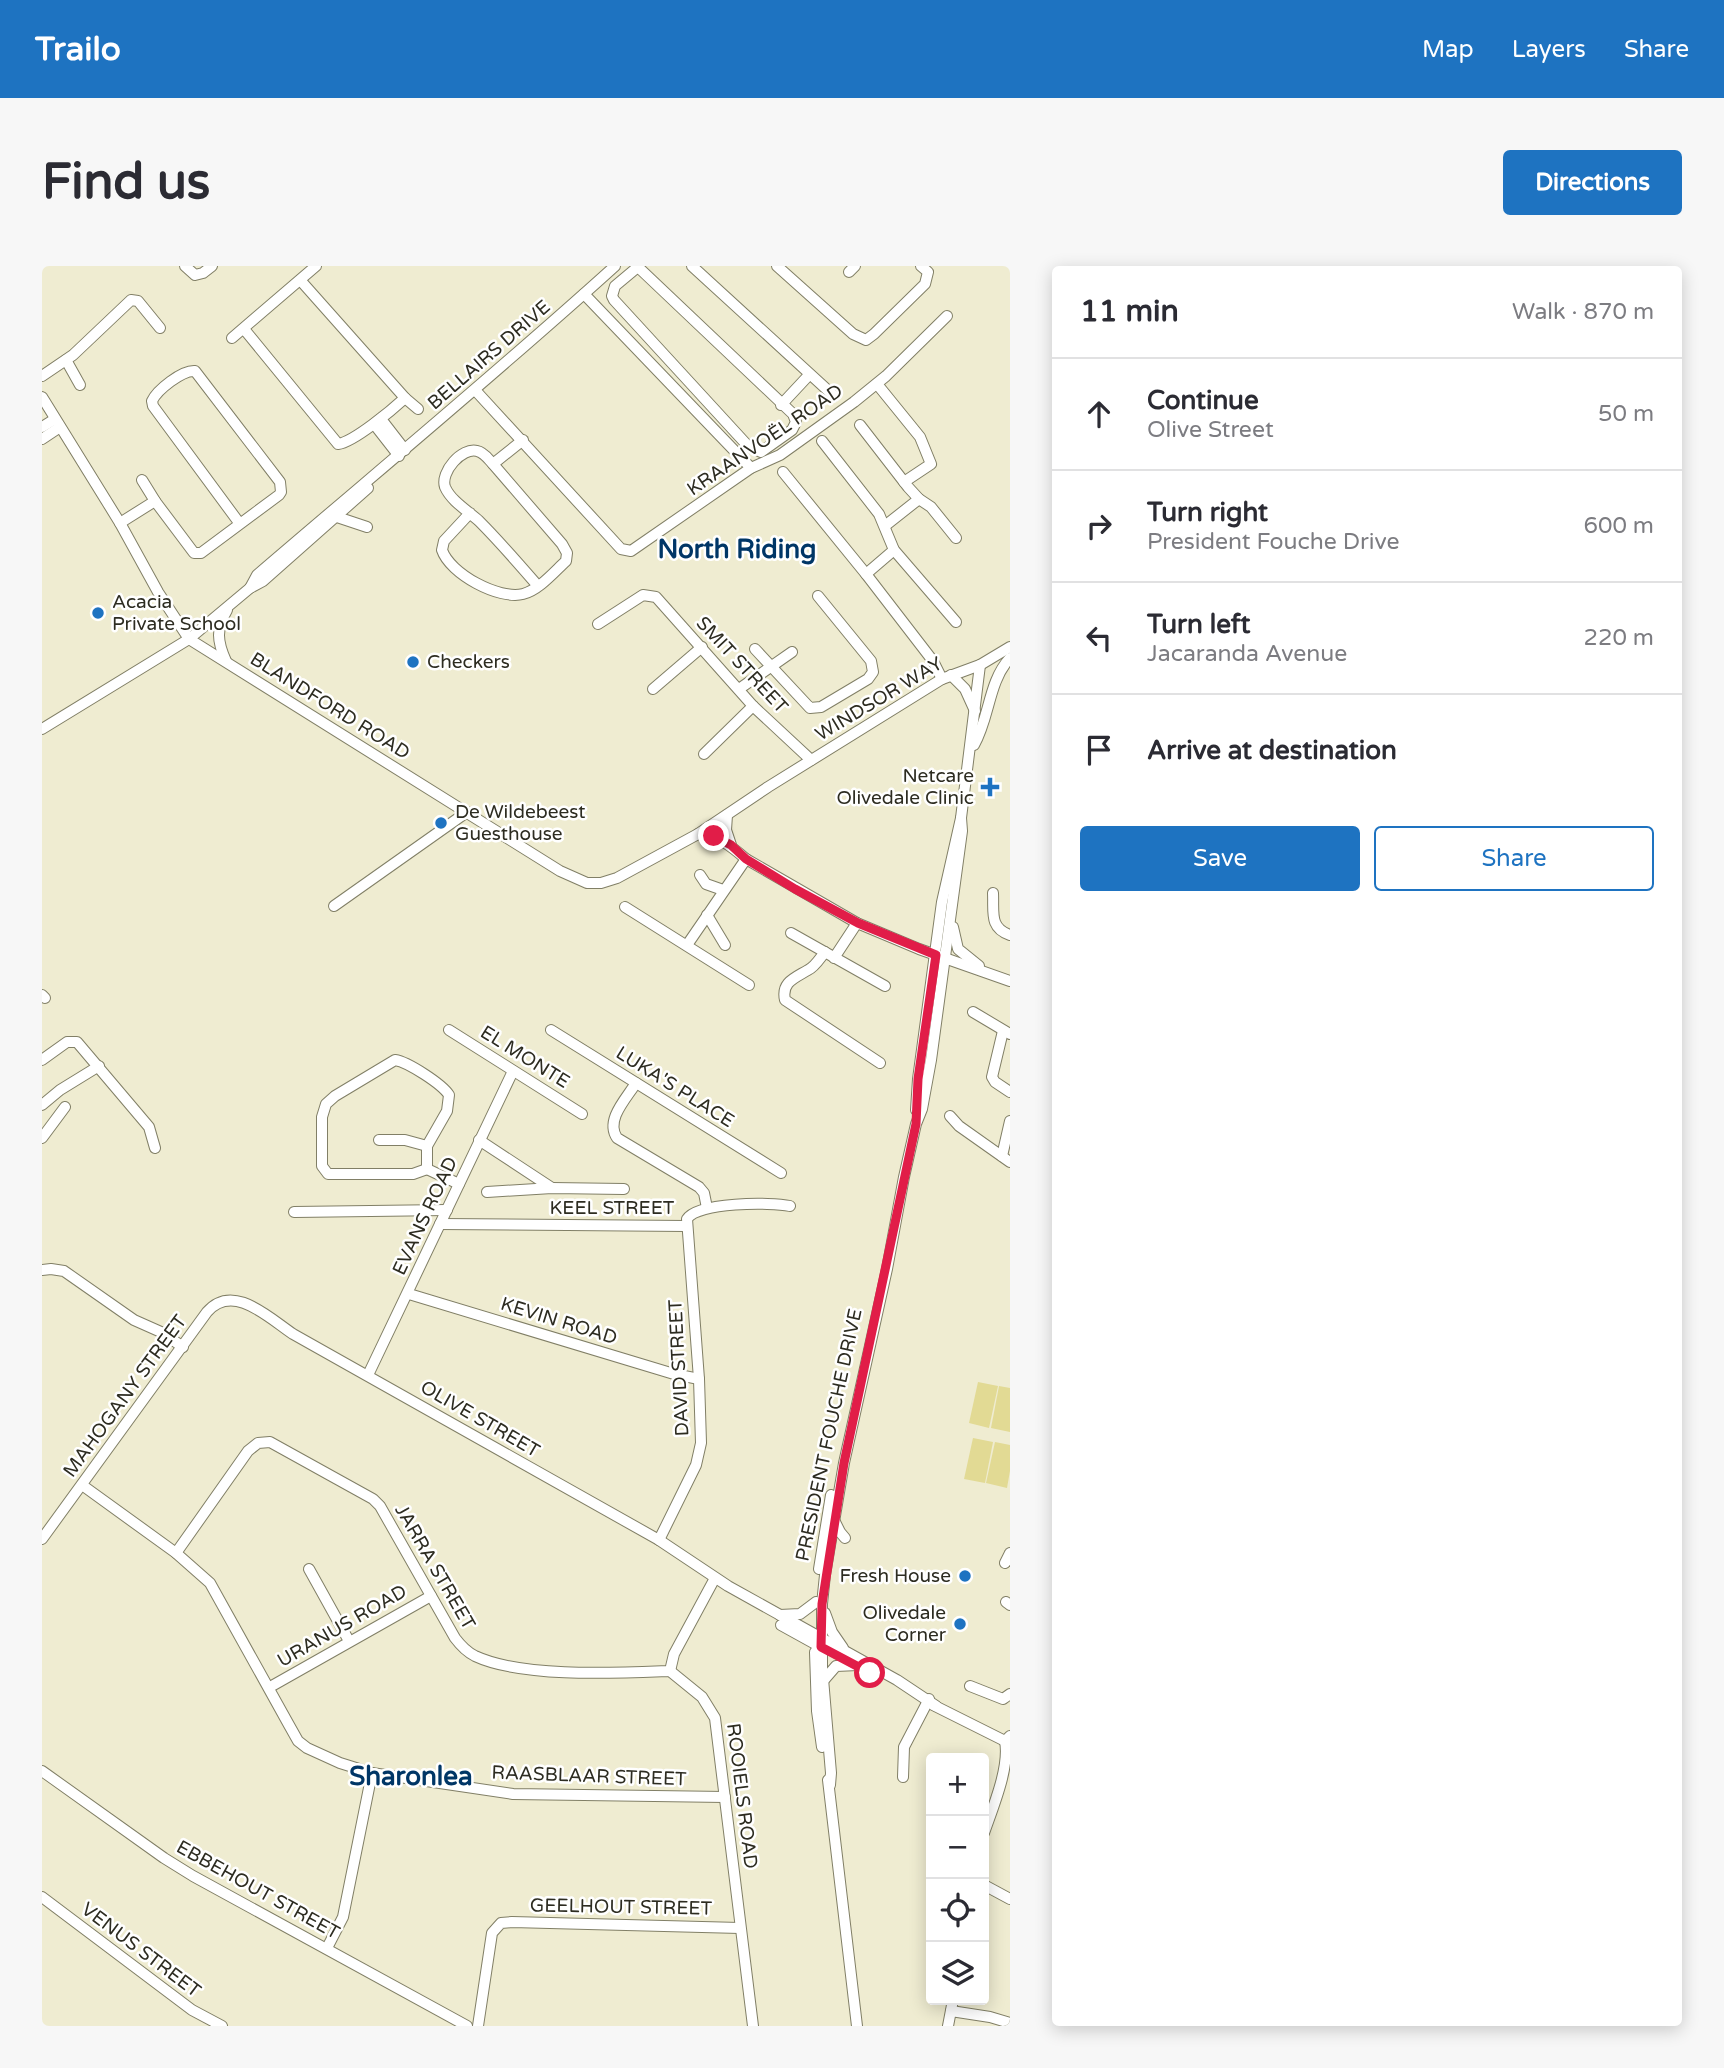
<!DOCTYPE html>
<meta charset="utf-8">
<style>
:root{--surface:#fff;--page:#f7f7f7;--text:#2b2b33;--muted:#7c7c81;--line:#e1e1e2;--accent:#1e73c1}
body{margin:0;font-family:"Varela Round",sans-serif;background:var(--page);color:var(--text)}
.controls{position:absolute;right:21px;bottom:21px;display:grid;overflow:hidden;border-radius:7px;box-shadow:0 4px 18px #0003}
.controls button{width:63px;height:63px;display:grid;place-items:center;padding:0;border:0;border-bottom:2px solid var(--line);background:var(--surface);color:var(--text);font:35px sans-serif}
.stop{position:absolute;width:21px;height:21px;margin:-16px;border:5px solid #e11d48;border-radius:50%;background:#fff}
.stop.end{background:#e11d48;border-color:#fff;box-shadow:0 2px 7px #0008}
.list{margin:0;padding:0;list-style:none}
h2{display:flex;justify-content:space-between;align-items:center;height:91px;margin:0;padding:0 28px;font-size:30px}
h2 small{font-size:23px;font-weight:400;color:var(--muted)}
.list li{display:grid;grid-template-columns:46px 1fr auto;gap:21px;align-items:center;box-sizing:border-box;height:112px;padding:0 28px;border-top:2px solid var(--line)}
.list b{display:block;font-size:26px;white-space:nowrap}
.list p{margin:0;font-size:23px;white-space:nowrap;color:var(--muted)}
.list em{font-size:23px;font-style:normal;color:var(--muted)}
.actions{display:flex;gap:14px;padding:21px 28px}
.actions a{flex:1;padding:16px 0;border:2px solid var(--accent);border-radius:7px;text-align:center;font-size:24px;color:var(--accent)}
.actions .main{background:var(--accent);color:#fff}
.icon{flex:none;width:38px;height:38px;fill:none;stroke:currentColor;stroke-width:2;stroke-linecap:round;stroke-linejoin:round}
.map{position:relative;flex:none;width:968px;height:1760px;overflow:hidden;border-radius:7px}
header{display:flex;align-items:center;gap:42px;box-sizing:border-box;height:98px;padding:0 35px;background:var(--accent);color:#fff}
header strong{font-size:33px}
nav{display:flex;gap:38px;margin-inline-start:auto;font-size:24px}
.intro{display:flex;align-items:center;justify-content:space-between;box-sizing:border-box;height:168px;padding:0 42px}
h1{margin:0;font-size:49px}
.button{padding:18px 32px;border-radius:7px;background:var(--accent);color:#fff;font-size:24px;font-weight:700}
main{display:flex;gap:42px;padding:0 42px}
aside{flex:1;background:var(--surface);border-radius:7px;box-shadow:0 4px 18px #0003}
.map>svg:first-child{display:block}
.garden{fill:#e2da94}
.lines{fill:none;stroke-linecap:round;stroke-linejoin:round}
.minor-casing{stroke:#817f66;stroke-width:12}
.minor{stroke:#fff;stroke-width:10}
.route{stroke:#e11d48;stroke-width:9}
.poi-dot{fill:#1e73c1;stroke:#fff;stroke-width:2.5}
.labels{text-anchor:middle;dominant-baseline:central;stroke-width:5;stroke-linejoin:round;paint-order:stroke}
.street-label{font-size:19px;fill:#2d2c21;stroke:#fff}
.poi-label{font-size:19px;fill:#2d2c21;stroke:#fff;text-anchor:start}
.district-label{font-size:26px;font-weight:bold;fill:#003666;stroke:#fff}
</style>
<header>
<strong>Trailo</strong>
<nav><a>Map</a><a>Layers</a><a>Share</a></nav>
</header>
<div class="intro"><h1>Find us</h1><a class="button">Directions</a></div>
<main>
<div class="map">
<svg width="968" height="1760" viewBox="0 0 968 1760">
<rect width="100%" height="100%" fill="#efecd1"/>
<g class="garden">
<path d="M936 1116 956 1120 947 1162 927 1157Z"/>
<path d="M957 1120 968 1122V1166L949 1162Z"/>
<path d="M931 1172 951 1176 943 1217 922 1213Z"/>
<path d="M953 1176 968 1179V1205L965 1222 944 1217Z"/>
</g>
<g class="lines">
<g class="minor-casing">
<g id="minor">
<path d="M143 0 153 9 161 7 170 0"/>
<path d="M650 0 792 130"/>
<path d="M735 0 811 68 824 74 832 68 883 18 886 6 879 0"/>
<path d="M596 1 751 148 754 156 750 164 719 186 706 180 572 34 570 30 573 20 597 0"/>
<path d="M807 6 813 0"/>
<path d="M259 15 363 132 376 143"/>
<path d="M542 28 709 202"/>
<path d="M202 63 296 178C312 176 351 143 363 132"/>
<path d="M190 72 274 0"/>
<path d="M24 94 38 119"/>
<path d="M0 110 31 89 89 34 96 35 118 62"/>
<path d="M835 118 878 171 889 198 862 216"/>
<path d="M433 124 579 283 589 285 709 202 738 189 812 136 844 110 905 50"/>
<path d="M0 131 78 257 116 326 147 373 518 605 545 617H559L575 612 656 568 726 521 900 413 938 399 968 381"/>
<path d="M739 139 767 109"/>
<path d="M339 153 363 184"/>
<path d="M332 158 357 190"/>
<path d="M818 159 866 221 877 233 889 241 914 272"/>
<path d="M0 161 13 153"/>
<path d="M0 173 18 161"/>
<path d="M780 175 837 248 852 284 914 356"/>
<path d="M451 198 481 174"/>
<path d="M741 206 824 308 891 395 900 413"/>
<path d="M100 214 113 235 152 287H159L237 229 239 226 238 216 153 105C140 104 115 124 110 135L111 140 198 258"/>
<path d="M428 247 402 275 400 284C408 308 457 334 481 328 497 324 512 306 524 295L525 287 520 278 451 198C447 194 442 186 435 185 420 181 398 206 403 221 409 235 426 245 437 255 458 276 477 298 496 320"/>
<path d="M295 251 325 261"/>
<path d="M78 257 113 235"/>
<path d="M844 259 877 233"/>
<path d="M824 308 852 284"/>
<path d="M208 322 215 309C335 206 456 106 573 0"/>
<path d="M556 358 601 329 614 331 711 440 769 494"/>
<path d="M713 383 768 442 779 441 826 413 831 406 829 395 776 330"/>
<path d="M184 395C175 375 174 363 185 344"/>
<path d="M909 409 923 423 933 445"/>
<path d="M611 423 660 381"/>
<path d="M697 423 750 386"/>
<path d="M0 463 147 373 208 322 221 315 326 222"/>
<path d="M932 479C948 451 946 416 968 392"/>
<path d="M662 488 711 440"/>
<path d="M685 549 684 564 689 579"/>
<path d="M656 568C677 570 689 580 704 593L815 657 877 683 968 715"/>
<path d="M658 609 664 618 681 624"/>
<path d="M951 627C952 646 947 662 968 669"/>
<path d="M292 640 425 546"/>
<path d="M583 641 707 719"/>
<path d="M665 649 683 679"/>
<path d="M911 661 916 683 937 700"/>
<path d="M749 667 843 720"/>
<path d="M645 679 704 593"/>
<path d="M783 686C778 692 773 701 766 704 753 712 739 716 743 734L838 797"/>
<path d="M792 692 815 657"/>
<path d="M0 729 3 732"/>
<path d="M931 746 968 768"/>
<path d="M407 764 540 848"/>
<path d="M509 764 739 907"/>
<path d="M961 765 950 811 953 816 968 826"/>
<path d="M0 794 25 776H35L107 861 113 882"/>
<path d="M353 794C366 796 400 818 407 829L405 845 385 880V903L371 908H286L280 900V851L284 838 293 830Z"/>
<path d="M594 817C584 833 563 854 575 872L657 921 662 927 665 942"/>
<path d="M0 839 18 824 57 800"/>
<path d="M874 844 876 813 900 636 919 552 938 399"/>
<path d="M908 850 917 860 968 896"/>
<path d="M0 872 23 841"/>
<path d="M337 874H363L385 880"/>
<path d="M437 874 510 922"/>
<path d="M960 890 968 855"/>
<path d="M385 903 417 918"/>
<path d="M445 926 510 922 582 923"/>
<path d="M252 946 405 944"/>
<path d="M398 958 644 960"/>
<path d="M0 1004 9 1003 22 1005 92 1054 119 1066 141 1081"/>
<path d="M367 1028 632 1108 657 1113"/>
<path d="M326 1109 471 805"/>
<path d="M40 1219 134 1287 168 1317 247 1459 256 1475 265 1482 298 1497 330 1507 471 1528 683 1531"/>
<path d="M793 1256 798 1266 803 1272"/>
<path d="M0 1273 165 1046C191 1016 227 1052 251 1068L617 1274 686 1320 855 1414 894 1440"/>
<path d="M617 1274 654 1199 659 1177 657 1113 645 953C655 936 729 936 748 940"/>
<path d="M134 1287 206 1185 216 1177 228 1176 331 1233 338 1240 413 1372C419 1380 425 1386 433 1390 480 1412 575 1407 628 1405"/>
<path d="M963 1297 968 1287"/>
<path d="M267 1303 307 1375"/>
<path d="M777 1303 789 1229"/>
<path d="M964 1336 968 1339"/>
<path d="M783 1347 790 1366 801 1382"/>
<path d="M738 1349 758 1348 774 1336"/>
<path d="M739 1359 777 1380"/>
<path d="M773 1386 775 1445 780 1481"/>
<path d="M628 1405 660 1431 673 1452 711 1760"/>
<path d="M628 1405 632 1388 673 1312"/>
<path d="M781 1415 794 1400 816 1399"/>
<path d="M928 1420 961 1433 968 1428"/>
<path d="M228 1421 389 1330"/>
<path d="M891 1439 963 1475"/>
<path d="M0 1505 122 1592 151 1610 425 1760"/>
<path d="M861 1511 862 1481 887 1433"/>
<path d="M786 1514 815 1760"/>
<path d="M788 1519 789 1507 780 1401V1338L783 1309 802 1197 845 1003 862 911 874 858 880 843 889 794 920 565 919 552"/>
<path d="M942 1567C951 1541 968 1501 963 1475L968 1470"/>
<path d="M942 1619 968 1633"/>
<path d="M0 1631 150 1744 180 1760"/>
<path d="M285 1682 301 1651 330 1507"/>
<path d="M909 1745 948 1751 968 1757"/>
<path d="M436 1760 450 1667 459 1657 470 1656 698 1662"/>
<path d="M906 1760 911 1734"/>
</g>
</g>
<use href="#minor" class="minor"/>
</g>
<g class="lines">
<path class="route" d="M672 570 689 579 704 593 753 623 816 657 894 689 876 813 874 858 802 1197 780 1338 779 1381 828 1407"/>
</g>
<g class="poi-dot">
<circle cx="56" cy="347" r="7"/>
<circle cx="371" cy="396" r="7"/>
<path d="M944.5 510.5h7v7h7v7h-7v7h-7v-7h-7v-7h7z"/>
<circle cx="399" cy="557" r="7"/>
<circle cx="923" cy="1310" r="7"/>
<circle cx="918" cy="1358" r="7"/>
</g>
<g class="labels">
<g class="street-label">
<text transform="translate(447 89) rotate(-41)">BELLAIRS DRIVE</text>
<text transform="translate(723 174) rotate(-34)">KRAANVOËL ROAD</text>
<text transform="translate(700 399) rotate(47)">SMIT STREET</text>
<text transform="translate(837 433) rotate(-31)">WINDSOR WAY</text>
<text transform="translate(288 440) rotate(32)">BLANDFORD ROAD</text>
<text transform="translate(483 791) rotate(32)">EL MONTE</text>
<text transform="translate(633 821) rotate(32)">LUKA'S PLACE</text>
<text x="570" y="942">KEEL STREET</text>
<text transform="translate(383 950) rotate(-65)">EVANS ROAD</text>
<text transform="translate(517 1055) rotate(17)">KEVIN ROAD</text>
<text transform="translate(637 1102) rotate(-93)">DAVID STREET</text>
<text transform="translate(83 1130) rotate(-54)">MAHOGANY STREET</text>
<text transform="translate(438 1153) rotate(30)">OLIVE STREET</text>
<text transform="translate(787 1169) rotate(-78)">PRESIDENT FOUCHE DRIVE</text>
<text transform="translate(393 1301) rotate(60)">JARRA STREET</text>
<text transform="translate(300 1360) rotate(-30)">URANUS ROAD</text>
<text transform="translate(547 1510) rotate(2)">RAASBLAAR STREET</text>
<text transform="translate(700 1530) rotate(83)">ROOIELS ROAD</text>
<text transform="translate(216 1624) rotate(29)">EBBEHOUT STREET</text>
<text transform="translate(579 1641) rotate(1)">GEELHOUT STREET</text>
<text transform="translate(99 1684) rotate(37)">VENUS STREET</text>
</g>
<g class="poi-label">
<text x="70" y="336">Acacia<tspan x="70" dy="22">Private School</tspan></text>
<text x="385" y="396">Checkers</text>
<text x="932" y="510" text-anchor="end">Netcare<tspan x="932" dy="22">Olivedale Clinic</tspan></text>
<text x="413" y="546">De Wildebeest<tspan x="413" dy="22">Guesthouse</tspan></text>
<text x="909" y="1310" text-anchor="end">Fresh House</text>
<text x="904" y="1347" text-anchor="end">Olivedale<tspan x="904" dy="22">Corner</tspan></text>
</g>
<g class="district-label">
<text x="695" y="283">North Riding</text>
<text x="369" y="1510">Sharonlea</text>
</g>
</g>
</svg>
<div class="controls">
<button>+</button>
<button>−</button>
<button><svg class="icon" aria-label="locate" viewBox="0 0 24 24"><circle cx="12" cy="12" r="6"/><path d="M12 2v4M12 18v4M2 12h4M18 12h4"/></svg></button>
<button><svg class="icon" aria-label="layers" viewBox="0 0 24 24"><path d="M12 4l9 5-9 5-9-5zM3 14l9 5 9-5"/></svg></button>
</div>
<div class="stop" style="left:828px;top:1407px"></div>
<div class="stop end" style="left:672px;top:570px"></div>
</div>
<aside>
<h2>11 min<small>Walk · 870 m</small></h2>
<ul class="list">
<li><svg class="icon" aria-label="ahead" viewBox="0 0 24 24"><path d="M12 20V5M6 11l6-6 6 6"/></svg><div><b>Continue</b><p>Olive Street</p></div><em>50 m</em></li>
<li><svg class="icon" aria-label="right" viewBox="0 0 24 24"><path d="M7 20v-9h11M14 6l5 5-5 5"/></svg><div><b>Turn right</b><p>President Fouche Drive</p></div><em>600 m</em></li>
<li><svg class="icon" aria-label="left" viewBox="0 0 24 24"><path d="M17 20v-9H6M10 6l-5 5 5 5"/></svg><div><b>Turn left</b><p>Jacaranda Avenue</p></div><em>220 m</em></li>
<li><svg class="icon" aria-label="arrive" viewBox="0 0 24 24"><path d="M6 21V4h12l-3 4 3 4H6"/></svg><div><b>Arrive at destination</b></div></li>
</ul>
<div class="actions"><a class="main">Save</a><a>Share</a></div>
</aside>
</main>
